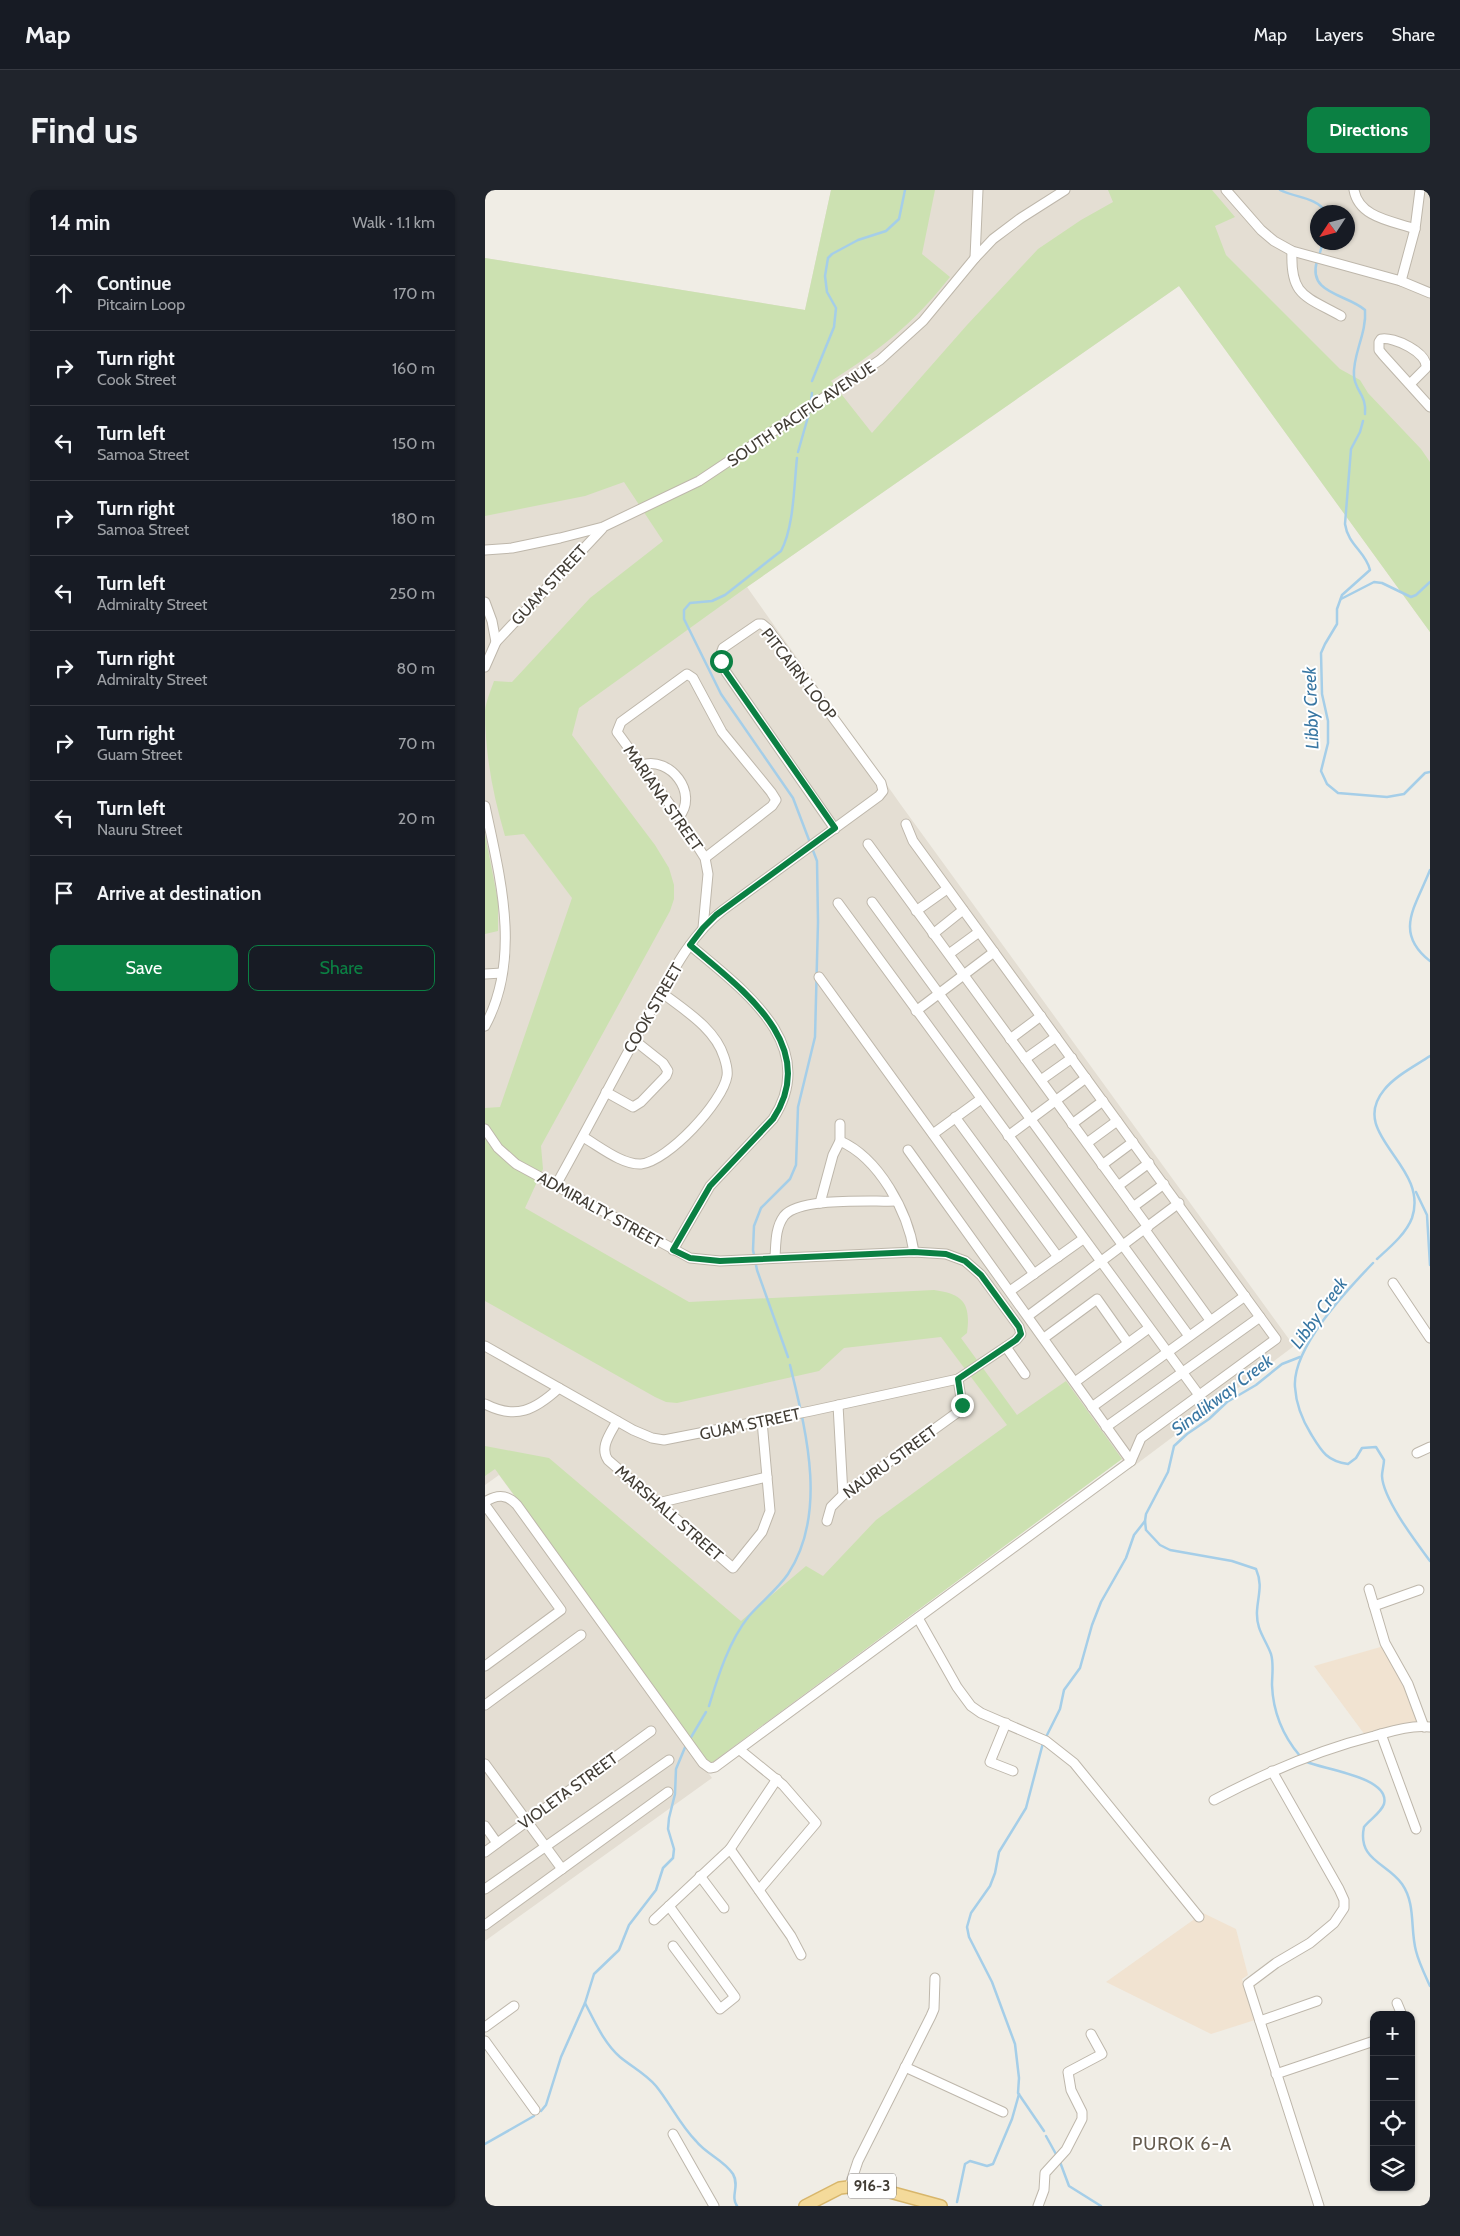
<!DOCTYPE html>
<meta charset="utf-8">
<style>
:root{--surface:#171b24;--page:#20242c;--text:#f1f3f6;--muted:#9ea1a6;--line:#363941;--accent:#0b8043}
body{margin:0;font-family:Cabin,sans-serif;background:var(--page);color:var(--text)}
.controls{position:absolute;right:15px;bottom:15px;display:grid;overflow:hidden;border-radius:10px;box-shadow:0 1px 4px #0004}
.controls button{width:45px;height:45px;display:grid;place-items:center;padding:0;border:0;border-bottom:1px solid var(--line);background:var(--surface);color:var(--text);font:25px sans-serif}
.compass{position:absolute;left:825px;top:15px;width:45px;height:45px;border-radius:50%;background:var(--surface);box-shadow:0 1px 4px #0004;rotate:234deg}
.stop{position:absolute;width:15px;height:15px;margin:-11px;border:4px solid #0b8043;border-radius:50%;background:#fff}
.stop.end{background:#0b8043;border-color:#fff;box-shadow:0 1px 5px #0008}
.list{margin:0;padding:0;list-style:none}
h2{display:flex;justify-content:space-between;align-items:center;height:65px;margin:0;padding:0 20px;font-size:21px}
h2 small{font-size:16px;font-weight:400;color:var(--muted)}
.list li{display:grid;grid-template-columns:32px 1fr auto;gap:15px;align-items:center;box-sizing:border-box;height:75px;padding:0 20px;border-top:1px solid var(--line)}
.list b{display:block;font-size:19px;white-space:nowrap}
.list p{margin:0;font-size:16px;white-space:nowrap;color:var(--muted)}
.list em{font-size:16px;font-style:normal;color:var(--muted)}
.actions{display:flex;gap:10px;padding:15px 20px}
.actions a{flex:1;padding:11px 0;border:1px solid var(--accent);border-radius:10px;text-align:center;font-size:18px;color:var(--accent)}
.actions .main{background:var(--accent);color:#fff}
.icon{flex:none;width:28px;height:28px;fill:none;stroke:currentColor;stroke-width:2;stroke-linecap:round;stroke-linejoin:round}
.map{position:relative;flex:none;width:945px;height:2016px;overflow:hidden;border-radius:10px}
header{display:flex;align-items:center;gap:30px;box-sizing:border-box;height:70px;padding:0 25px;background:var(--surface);border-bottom:1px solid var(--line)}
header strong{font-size:24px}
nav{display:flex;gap:28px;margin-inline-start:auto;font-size:18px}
.intro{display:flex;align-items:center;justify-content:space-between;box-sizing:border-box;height:120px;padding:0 30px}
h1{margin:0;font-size:35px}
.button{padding:12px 22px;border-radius:10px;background:var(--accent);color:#fff;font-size:18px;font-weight:700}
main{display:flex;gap:30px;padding:0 30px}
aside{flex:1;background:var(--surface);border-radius:10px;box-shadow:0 1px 4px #0004}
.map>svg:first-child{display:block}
.residential{fill:#e4ded3;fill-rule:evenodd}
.commercial{fill:#f1e3d1}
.green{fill:#cce1b1}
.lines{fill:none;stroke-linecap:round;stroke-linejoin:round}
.stream{stroke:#a5cee8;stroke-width:2.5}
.minor-casing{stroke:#beb7ab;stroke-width:11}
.major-casing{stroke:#d8b66b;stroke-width:14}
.minor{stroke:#fff;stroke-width:9}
.major{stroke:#f4da9a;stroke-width:11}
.route{stroke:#0b8043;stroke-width:6}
.labels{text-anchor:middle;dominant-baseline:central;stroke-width:4;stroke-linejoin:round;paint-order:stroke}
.shield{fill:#fff;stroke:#7b7772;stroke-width:1}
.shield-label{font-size:15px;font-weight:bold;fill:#423d35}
.street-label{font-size:16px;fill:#423d35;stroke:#fff}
.water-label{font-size:18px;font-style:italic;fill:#3977a3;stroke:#fff}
.neighbourhood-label{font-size:18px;letter-spacing:1px;fill:#645a4d;stroke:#fff}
</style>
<header>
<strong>Map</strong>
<nav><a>Map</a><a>Layers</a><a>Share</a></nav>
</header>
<div class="intro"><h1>Find us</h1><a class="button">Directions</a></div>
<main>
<aside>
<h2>14 min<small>Walk · 1.1 km</small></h2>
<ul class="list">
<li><svg class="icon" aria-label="ahead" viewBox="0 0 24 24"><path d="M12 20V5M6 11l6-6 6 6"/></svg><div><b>Continue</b><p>Pitcairn Loop</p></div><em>170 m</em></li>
<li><svg class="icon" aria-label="right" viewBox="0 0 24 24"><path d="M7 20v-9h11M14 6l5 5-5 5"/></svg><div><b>Turn right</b><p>Cook Street</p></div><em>160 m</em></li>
<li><svg class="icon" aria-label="left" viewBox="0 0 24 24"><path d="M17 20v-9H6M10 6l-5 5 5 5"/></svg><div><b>Turn left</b><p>Samoa Street</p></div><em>150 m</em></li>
<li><svg class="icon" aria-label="right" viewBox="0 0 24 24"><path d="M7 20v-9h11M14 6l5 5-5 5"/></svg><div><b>Turn right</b><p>Samoa Street</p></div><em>180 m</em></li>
<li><svg class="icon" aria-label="left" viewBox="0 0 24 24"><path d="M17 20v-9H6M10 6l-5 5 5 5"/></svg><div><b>Turn left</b><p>Admiralty Street</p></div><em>250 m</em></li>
<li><svg class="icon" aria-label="right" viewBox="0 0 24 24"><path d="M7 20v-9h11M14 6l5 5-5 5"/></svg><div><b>Turn right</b><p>Admiralty Street</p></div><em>80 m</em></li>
<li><svg class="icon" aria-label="right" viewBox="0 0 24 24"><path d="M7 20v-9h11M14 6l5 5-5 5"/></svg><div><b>Turn right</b><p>Guam Street</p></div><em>70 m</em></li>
<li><svg class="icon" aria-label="left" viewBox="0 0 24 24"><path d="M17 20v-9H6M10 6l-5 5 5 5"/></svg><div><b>Turn left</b><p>Nauru Street</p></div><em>20 m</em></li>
<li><svg class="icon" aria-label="arrive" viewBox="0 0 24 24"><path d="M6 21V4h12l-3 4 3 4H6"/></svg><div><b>Arrive at destination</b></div></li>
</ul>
<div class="actions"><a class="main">Save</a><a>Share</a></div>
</aside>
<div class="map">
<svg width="945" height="2016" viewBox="0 0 945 2016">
<rect width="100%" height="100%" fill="#f0ede5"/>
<g class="residential">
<path d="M346 0H945V442L694 96 262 397 416 615 809 1156 645 1279 636 1269 225 1574 14 1285 0 1295V68L320 120ZM832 22H862V52H832Z"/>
<path d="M10 1309 24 1312 227 1588 0 1751V1316Z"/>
</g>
<g class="commercial">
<path d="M899 1456 911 1474 934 1531 880 1545 829 1476Z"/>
<path d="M718 1723 751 1739 763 1785 757 1789 770 1830 726 1844 621 1792Z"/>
</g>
<g class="green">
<path d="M346 0H450L437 64 465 87C428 134 395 160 346 191L387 243 482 135 553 59 596 30 628 12 623 0H727L750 27 730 36 741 65 855 179 875 190 883 203 936 259 945 272V442L694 96 262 397 94 518 87 545 170 655 184 678 189 695V709L185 721 56 956 58 979 40 1018 204 1112 449 1100C478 1104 486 1113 482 1143L476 1148 532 1225 581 1191 637 1269 225 1574 10 1279 0 1286V1256L64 1268 256 1431 321 1376 338 1386 391 1330 522 1235 456 1147 359 1158 334 1181 192 1213 181 1212 170 1207 0 1111V918L15 917 87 708 39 644 20 646C8 605 0 564 0 521 1 511 6 500 9 491L27 492 105 408 178 351 139 292 100 306 0 326V68L320 120Z"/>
<path d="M0 644 13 711V741L0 744Z"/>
</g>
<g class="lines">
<g class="stream">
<path d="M795 0C811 8 831 7 841 22"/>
<path d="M834 66 838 52"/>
<path d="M832 71C822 104 862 104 880 120 882 143 867 166 869 186 870 201 882 205 880 224"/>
<path d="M327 191 349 137 351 118 342 102 340 86 343 68 347 64 373 50 401 41 414 29 420 0"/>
<path d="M326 212 327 203"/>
<path d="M878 231 875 242 866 259 860 334C863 355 881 362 885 380L857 405 852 419V434L840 454 836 463 837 504 843 531V553L836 581 842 594 853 603 902 607 919 604 940 583 945 582"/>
<path d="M313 262 325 220"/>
<path d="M856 409 889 392 897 393 926 407 931 405 945 392"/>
<path d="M945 680C931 716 908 742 945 771"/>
<path d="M931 1002 942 1025 945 1075"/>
<path d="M892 1069C904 1058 921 1044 927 1028 945 975 862 945 899 900 910 886 930 876 945 866"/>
<path d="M888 1073C862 1100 807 1158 810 1197 811 1214 818 1231 826 1244 837 1262 842 1271 863 1274L871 1268 877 1258 891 1257 899 1270C899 1275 897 1281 897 1286 898 1309 931 1352 945 1371"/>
<path d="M303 1167 272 1080 268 1060 269 1036 276 1018 305 989 311 975 313 917 330 847 333 732 332 671 308 608 236 504 199 429V420L205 413 227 411 240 405 296 361C309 337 309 295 312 268"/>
<path d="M224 1516C233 1486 244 1451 264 1426 276 1412 292 1400 303 1384 343 1323 321 1241 305 1175"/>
<path d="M561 1547 575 1519 579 1500 595 1478 607 1435 616 1412 641 1368 649 1345 660 1331"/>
<path d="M205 1549 221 1522"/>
<path d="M558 1553 541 1618 514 1662 510 1683 505 1696 486 1723 482 1737 484 1747 507 1792 530 1854 534 1888 533 1903 559 1941"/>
<path d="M815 1566C798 1546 788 1521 787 1495 787 1485 789 1474 786 1464 780 1448 771 1440 772 1421 773 1405 778 1395 771 1379L747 1371 685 1360 675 1355 661 1340 660 1331 661 1324 683 1282 689 1256 702 1244 724 1229 742 1212 771 1195 797 1174 815 1167"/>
<path d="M822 1572C837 1579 906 1587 899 1614 896 1623 884 1630 879 1637 872 1670 902 1673 917 1694 931 1714 925 1739 931 1761 934 1773 940 1785 945 1796"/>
<path d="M100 1813C110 1832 119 1853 135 1867 147 1877 161 1884 171 1896 185 1913 195 1935 211 1951 221 1964 239 1970 248 1984 255 1996 245 2006 252 2016"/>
<path d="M56 1921 61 1915 76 1867 100 1813 109 1784 134 1760 144 1735 171 1700 178 1678 188 1668 189 1659 183 1639 184 1628 190 1604 191 1579 201 1555"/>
<path d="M561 1946 572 1966"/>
<path d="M0 1954 49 1926"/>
<path d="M575 1972 584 1996 616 2016"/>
<path d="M472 2012 480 1974 485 1971 502 1976 508 1974 527 1929 534 1904"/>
</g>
<g class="minor-casing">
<g id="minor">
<path d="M741 0 776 40 789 51 807 61 916 91 945 103"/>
<path d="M869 0C874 28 908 31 930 39"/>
<path d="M807 61C805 106 820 106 856 126"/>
<path d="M490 68 493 0"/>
<path d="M916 91 930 39 935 0"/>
<path d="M925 194 941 178C944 163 908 146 896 149L894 152V160L898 165 945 217"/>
<path d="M0 360 27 358 75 348 118 337 214 291 395 170 438 131 490 68 508 49 536 28 580 0"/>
<path d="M0 412 7 431 11 452"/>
<path d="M0 477 11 452 117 339"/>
<path d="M157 575C185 566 214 603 194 627"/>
<path d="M0 616C15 687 37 768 0 836"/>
<path d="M383 654 663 1037"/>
<path d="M387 712 704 1146"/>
<path d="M353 713 714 1205"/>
<path d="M431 721 462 699"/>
<path d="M218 738 223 684 220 668 194 627 132 542 136 532 202 484 208 488 237 542 286 602 291 610 287 616 220 668"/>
<path d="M448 744 478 720"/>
<path d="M464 764 494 742"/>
<path d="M0 784 17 783"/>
<path d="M334 787 549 1084"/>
<path d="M431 821 509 762"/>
<path d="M525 849 556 826"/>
<path d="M540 869 571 847"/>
<path d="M556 890 587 868"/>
<path d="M121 902 148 917 156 912 181 886 183 881 178 873 149 850"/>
<path d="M470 927 573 1067"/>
<path d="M587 934 618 911"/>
<path d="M0 939 13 958 31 974 205 1068 235 1071 429 1062 461 1064 480 1071 496 1085 534 1137 536 1144 531 1150 473 1189 326 1221 179 1250 167 1248 148 1240 0 1156"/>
<path d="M448 944 496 909"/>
<path d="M523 946 601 888"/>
<path d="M98 947C114 956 137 975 156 974 183 971 238 912 242 886 243 880 241 873 239 867 230 838 199 820 176 802"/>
<path d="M355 951C394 968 423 1022 429 1062"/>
<path d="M602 953 632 931"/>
<path d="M423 960 646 1271"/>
<path d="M617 975 648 952"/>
<path d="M71 995C103 938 132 881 164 824 185 787 204 746 238 720L394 606 398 601 396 593 283 439 277 434H273L238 458 235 466 241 482 350 639"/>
<path d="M633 996 664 973"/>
<path d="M335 1013 348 965 355 951V934"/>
<path d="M648 1017 679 994"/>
<path d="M660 1040 725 1130"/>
<path d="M188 1060 225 996 288 929C337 854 255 798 205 755"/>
<path d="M290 1067C291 1054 290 1038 299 1026 314 1007 386 1012 411 1011"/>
<path d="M908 1093 945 1148"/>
<path d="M525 1101 598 1049"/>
<path d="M543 1126 694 1013"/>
<path d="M559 1148 612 1109 643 1153"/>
<path d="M521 1157 540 1184"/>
<path d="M590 1192 664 1138"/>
<path d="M0 1214C31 1230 50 1220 74 1198"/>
<path d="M353 1215 358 1305"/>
<path d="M607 1217 760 1106"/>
<path d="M132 1231C126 1243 114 1257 123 1270L248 1378 277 1342 285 1321 277 1231"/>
<path d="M621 1237 775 1127"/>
<path d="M932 1263 945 1257"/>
<path d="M0 1312C12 1304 22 1304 32 1315L218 1573 225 1578 230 1577 646 1271 656 1248 791 1149 428 651 421 634"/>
<path d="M173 1313 282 1287"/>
<path d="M0 1315 76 1420 0 1476"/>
<path d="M342 1331 346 1317 358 1305 473 1222 477 1215 473 1189"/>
<path d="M884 1399 900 1453 923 1494 939 1537"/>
<path d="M889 1416 934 1400"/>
<path d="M433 1428 472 1497 486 1516 496 1523 561 1551 589 1573 714 1727"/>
<path d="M0 1515 96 1445"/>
<path d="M521 1533 505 1572 528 1581"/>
<path d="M896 1544 931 1639"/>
<path d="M255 1560 298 1595 331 1633 274 1700"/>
<path d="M0 1574 77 1679"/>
<path d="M787 1581 854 1699 859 1710V1718L849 1733 825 1753 791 1773 763 1794 834 2016"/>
<path d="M729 1610C780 1583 833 1560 889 1546 907 1541 925 1535 945 1537"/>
<path d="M0 1636 12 1653"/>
<path d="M245 1659 306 1746 316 1765"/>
<path d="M0 1662 166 1541"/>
<path d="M215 1686 239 1718"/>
<path d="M0 1699 184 1570"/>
<path d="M184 1716 250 1807 235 1819 188 1756"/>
<path d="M169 1730 245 1659 292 1589"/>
<path d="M0 1735 183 1602"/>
<path d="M912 1813 917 1825"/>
<path d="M775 1831 832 1811"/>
<path d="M0 1837 29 1816"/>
<path d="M0 1851 50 1920"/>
<path d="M420 1877 518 1922"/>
<path d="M791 1884 889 1851"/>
<path d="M188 1944 229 2016"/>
<path d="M365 1995 373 1971 446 1826 449 1819 450 1788"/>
<path d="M553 2016 559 2000 560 1983 581 1960 597 1929V1922L586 1900 583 1882 617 1864 606 1844"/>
</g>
</g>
<g class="major-casing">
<path id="major" d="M320 2016 355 1998 379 1995 456 2016"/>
</g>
<use href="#minor" class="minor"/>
<use href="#major" class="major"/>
</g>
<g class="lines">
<path class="route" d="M236 471 241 482 350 638 231 725 218 738 205 755C255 798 337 855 288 929L225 996 188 1060 205 1068 235 1071 429 1062 461 1064 480 1071 496 1085 534 1137 536 1144 531 1150 473 1189 477 1215"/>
</g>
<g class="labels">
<rect class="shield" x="363" y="1983.5" width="48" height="25" rx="4"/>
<g class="shield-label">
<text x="387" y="1996">916-3</text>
</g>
<g class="street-label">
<text transform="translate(316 224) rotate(-34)">SOUTH PACIFIC AVENUE</text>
<text transform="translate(64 395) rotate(-47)">GUAM STREET</text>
<text transform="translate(314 484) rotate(52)">PITCAIRN LOOP</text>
<text transform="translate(178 608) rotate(55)">MARIANA STREET</text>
<text transform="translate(168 818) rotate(-60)">COOK STREET</text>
<text transform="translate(115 1020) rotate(29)">ADMIRALTY STREET</text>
<text transform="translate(265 1234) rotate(-12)">GUAM STREET</text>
<text transform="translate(405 1272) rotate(-36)">NAURU STREET</text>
<text transform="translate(184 1323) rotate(41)">MARSHALL STREET</text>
<text transform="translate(83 1601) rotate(-36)">VIOLETA STREET</text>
</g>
<g class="water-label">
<text transform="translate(826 518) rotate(-92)">Libby Creek</text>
<text transform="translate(834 1123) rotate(-54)">Libby Creek</text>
<text transform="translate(737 1205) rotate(-37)">Sinalikway Creek</text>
</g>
<g class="neighbourhood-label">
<text x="697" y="1954">PUROK 6-A</text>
</g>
</g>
</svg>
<div class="controls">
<button>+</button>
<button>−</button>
<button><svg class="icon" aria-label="locate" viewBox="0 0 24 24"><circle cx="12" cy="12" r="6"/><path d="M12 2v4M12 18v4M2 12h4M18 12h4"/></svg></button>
<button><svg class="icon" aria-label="layers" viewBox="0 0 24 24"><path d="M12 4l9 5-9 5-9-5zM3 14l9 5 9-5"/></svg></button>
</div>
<svg class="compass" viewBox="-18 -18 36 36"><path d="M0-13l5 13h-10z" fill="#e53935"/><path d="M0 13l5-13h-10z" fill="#9ea1a6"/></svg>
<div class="stop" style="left:236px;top:471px"></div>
<div class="stop end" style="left:477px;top:1215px"></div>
</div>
</main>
